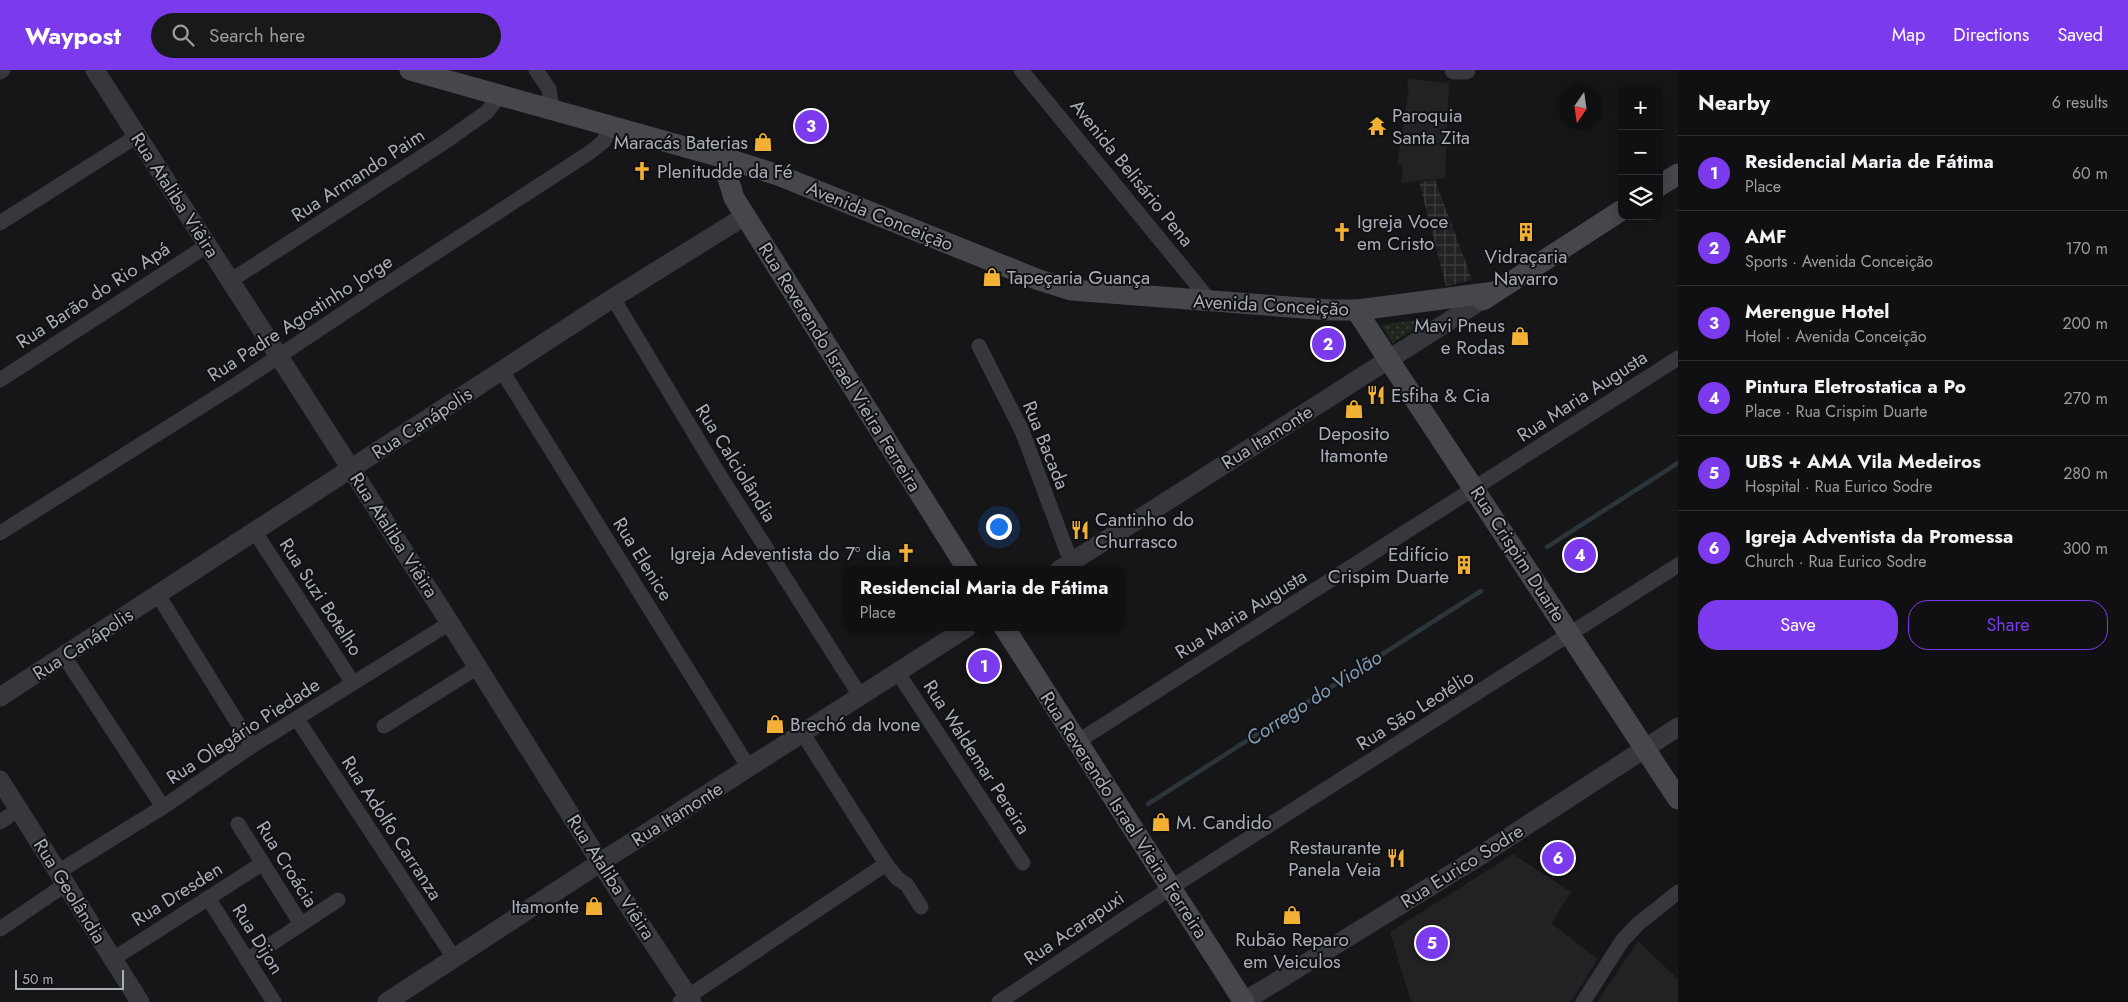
<!DOCTYPE html>
<meta charset="utf-8">
<style>
:root{--surface:#101012;--page:#19191b;--text:#f1f3f6;--muted:#9c9d9f;--line:#303032;--accent:#7c3aed}
body{margin:0;font-family:Jost,sans-serif;background:var(--page);color:var(--text)}
.controls{position:absolute;right:15px;top:15px;display:grid;overflow:hidden;border-radius:10px;box-shadow:0 2px 12px #0003}
.controls button{width:45px;height:45px;display:grid;place-items:center;padding:0;border:0;border-bottom:1px solid var(--line);background:var(--surface);color:var(--text);font:25px sans-serif}
.compass{position:absolute;left:1558px;top:15px;width:45px;height:45px;border-radius:50%;background:var(--surface);box-shadow:0 2px 12px #0003;rotate:193deg}
.scale{position:absolute;left:15px;bottom:12px;width:109px;box-sizing:border-box;padding-left:5px;border:2px solid #a8adb8;border-top:0;font-size:14px;line-height:18px;white-space:nowrap;color:#a8adb8;-webkit-text-stroke:4px #111113;paint-order:stroke}
.you{position:absolute;left:998px;top:456px;width:18px;height:18px;margin:-12px;border:4px solid #fff;border-radius:50%;background:#1a73e8;box-shadow:0 0 0 8px #1a73e833}
.badge{display:grid;place-items:center;width:32px;height:32px;border-radius:50%;background:var(--accent);color:#fff;font-size:16px;font-weight:700}
.pin{position:absolute;translate:-50% -50%;border:2px solid #fff;box-shadow:0 1px 5px #0006}
.popup{position:absolute;left:843px;top:496px;width:282px;height:65px;box-sizing:border-box;display:grid;place-content:center;border-radius:10px;background:var(--surface);filter:drop-shadow(0 1px 4px #0005);font-size:16px;white-space:nowrap;color:var(--muted)}
.popup b{font-size:19px;color:var(--text)}
.popup::after{content:'';position:absolute;left:50%;top:100%;margin-left:-10px;border:10px solid transparent;border-top-color:var(--surface)}
.list{margin:0;padding:0;list-style:none}
h2{display:flex;justify-content:space-between;align-items:center;height:65px;margin:0;padding:0 20px;font-size:21px}
h2 small{font-size:16px;font-weight:400;color:var(--muted)}
.list li{display:grid;grid-template-columns:32px 1fr auto;gap:15px;align-items:center;box-sizing:border-box;height:75px;padding:0 20px;border-top:1px solid var(--line)}
.list b{display:block;font-size:19px;white-space:nowrap}
.list p{margin:0;font-size:16px;white-space:nowrap;color:var(--muted)}
.list em{font-size:16px;font-style:normal;color:var(--muted)}
.actions{display:flex;gap:10px;padding:15px 20px}
.actions a{flex:1;padding:11px 0;border:1px solid var(--accent);border-radius:20px;text-align:center;font-size:18px;color:var(--accent)}
.actions .main{background:var(--accent);color:#fff}
.icon{flex:none;width:28px;height:28px;fill:none;stroke:currentColor;stroke-width:2;stroke-linecap:round;stroke-linejoin:round}
.map{position:relative;flex:none;width:1678px;height:932px;overflow:hidden}
header{display:flex;align-items:center;gap:30px;box-sizing:border-box;height:70px;padding:0 25px;background:var(--accent);color:#fff}
header strong{font-size:24px}
nav{display:flex;gap:28px;margin-inline-start:auto;font-size:18px}
.search{width:350px;height:45px;background:var(--page);display:flex;align-items:center;gap:12px;box-sizing:border-box;padding:0 18px;border-radius:28px;color:var(--muted);font-size:19px}
main{display:flex}
aside{flex:1;background:var(--surface)}
.map>svg:first-child{display:block}
.built{fill:#222225}
.industrial{fill:url(#industrial-grid)}
.park{fill:url(#park-dots)}
.pitch{fill:#1e261f}
.lines{fill:none;stroke-linecap:round;stroke-linejoin:round}
.stream{stroke:#2c353c;stroke-width:4.5}
.minor{stroke:#37383d;stroke-width:15}
.tertiary{stroke:#37383d;stroke-width:19}
.secondary{stroke:#45474d;stroke-width:21}
.labels{text-anchor:middle;dominant-baseline:central;stroke-width:4;stroke-linejoin:round;paint-order:stroke}
.poi-label{font-size:19px;fill:#a8adb8;stroke:#111113;text-anchor:start}
.street-label{font-size:19px;fill:#a8adb8;stroke:#111113}
.water-label{font-size:20px;font-style:italic;fill:#7f9bb3;stroke:#111113}
</style>
<header>
<strong>Waypost</strong>
<div class="search"><svg class="icon" aria-label="search" viewBox="0 0 24 24"><circle cx="10" cy="10" r="6"/><path d="M15 15l6 6"/></svg>Search here</div>
<nav><a>Map</a><a>Directions</a><a>Saved</a></nav>
</header>
<main>
<div class="map">
<svg width="1678" height="932" viewBox="0 0 1678 932">
<defs>
<pattern id="industrial-grid" width="8" height="8" patternUnits="userSpaceOnUse" patternTransform="scale(1.25)"><rect width="8" height="8" fill="#222225"/><path d="M0 4h8M4 0v8" fill="none" stroke="#3f3f43"/></pattern>
<pattern id="park-dots" width="8" height="8" patternUnits="userSpaceOnUse" patternTransform="scale(1.25)"><rect width="8" height="8" fill="#1e261f"/><path d="M2 2h.1M6 6h.1" fill="none" stroke="#3c433d" stroke-width="1.8" stroke-linecap="round"/></pattern>
</defs>
<rect width="100%" height="100%" fill="#161618"/>
<g class="built">
<path d="M1408 9 1449 13 1445 108 1401 113 1403 95 1397 94 1409 19H1407Z"/>
<path d="M1513 784 1571 822 1551 853 1598 889 1571 932H1411L1390 862Z"/>
<path d="M1638 871 1678 909V932H1597Z"/>
</g>
<path class="industrial" d="M1435 110 1469 201 1472 210 1446 216 1419 112Z"/>
<path class="park" d="M1431 248 1393 273 1381 255Z"/>
<path class="pitch" d="M1316 262 1327 263 1339 286 1331 290Z"/>
<g class="lines">
<g class="stream">
<path d="M1547 477 1678 393"/>
<path d="M1148 734 1481 521"/>
</g>
<g class="minor">
<path d="M536 0 549 19 552 40"/>
<path d="M1021 0 1211 232"/>
<path d="M0 2 3 0"/>
<path d="M0 153 137 66"/>
<path d="M230 211 443 73 487 42 500 25"/>
<path d="M613 228 717 401 861 627"/>
<path d="M979 276 1022 361 1071 492"/>
<path d="M502 301 749 698"/>
<path d="M0 310 208 175"/>
<path d="M255 462 353 613"/>
<path d="M0 463 237 314 366 228 589 83 604 71 611 56"/>
<path d="M158 525 252 676"/>
<path d="M64 586 163 737"/>
<path d="M898 603 1023 793"/>
<path d="M297 649 454 888"/>
<path d="M384 656 478 597"/>
<path d="M803 664 886 794 897 808 907 815 921 837"/>
<path d="M1077 672 1678 288"/>
<path d="M0 752 19 739"/>
<path d="M238 754 301 854"/>
<path d="M58 802 163 737 252 676 450 553"/>
<path d="M208 828 274 932"/>
<path d="M0 859 66 814"/>
<path d="M113 889 263 793"/>
<path d="M247 890 338 830"/>
<path d="M680 932 886 794"/>
<path d="M999 932 1172 817 1678 495"/>
<path d="M1583 932 1622 871 1638 854 1678 822"/>
</g>
<g class="tertiary">
<path d="M95 0 450 553 612 811 692 932"/>
<path d="M1454 0H1466"/>
<path d="M1059 500 1474 235"/>
<path d="M0 627 613 228 745 146"/>
<path d="M0 710 140 932"/>
<path d="M387 932 601 792 968 557"/>
<path d="M1243 932 1475 789 1678 657"/>
</g>
<g class="secondary">
<path d="M410 0 728 89 778 105 1039 210 1071 220 1329 240H1358L1495 222"/>
<path d="M728 89 727 105 734 128 968 500"/>
<path d="M1659 116 1678 104"/>
<path d="M1483 230 1622 140"/>
<path d="M1356 240 1678 729"/>
<path d="M1004 557 1244 932"/>
</g>
</g>
<defs>
<g id="temple-bare" transform="scale(1.5)"><path d="M0-6L5-2H3V0L6.5 2.5H4V6H1.5V3h-3V6H-4V2.5H-6.5L-3 0V-2H-5Z" fill="#f2b134" stroke="#111113" stroke-width="2.5" paint-order="stroke"/></g>
<g id="shop-bare" transform="scale(1.5)"><path d="M-5-2.5h2.3a2.7 3.5 0 0 1 5.4 0H5L5.5 6h-11ZM-1.5-2.5h3a1.5 2.3 0 0 0-3 0Z" fill="#f2b134" stroke="#111113" stroke-width="2.5" paint-order="stroke"/></g>
<g id="church-bare" transform="scale(1.5)"><path d="M-1.2-6h2.4v3.5h3.3v2.4h-3.3V6h-2.4V-.1h-3.3v-2.4h3.3Z" fill="#f2b134" stroke="#111113" stroke-width="2.5" paint-order="stroke"/></g>
<g id="building-bare" transform="scale(1.5)"><path d="M-4-6H4V6H1V3H-1V6H-4ZM-2.5-4.3h1.7v1.8h-1.7ZM.8-4.3h1.7v1.8H.8ZM-2.5-1h1.7V.8h-1.7ZM.8-1h1.7V.8H.8Z" fill="#f2b134" stroke="#111113" stroke-width="2.5" paint-order="stroke"/></g>
<g id="restaurant-bare" transform="scale(1.5)"><path d="M-5-6h1v4h1v-4h1v4h1v-4h1v5L-1.5 .5V6h-2V.5L-5-1ZM5-6V6H3V1.5H1.5Q1.5-4 5-6Z" fill="#f2b134" stroke="#111113" stroke-width="2.5" paint-order="stroke"/></g>
</defs>
<g fill-rule="evenodd">
<use href="#temple-bare" x="1377" y="56"/>
<use href="#shop-bare" x="763" y="72"/>
<use href="#church-bare" x="642" y="101"/>
<use href="#church-bare" x="1342" y="162"/>
<use href="#building-bare" x="1526" y="162"/>
<use href="#shop-bare" x="992" y="207"/>
<use href="#shop-bare" x="1520" y="266"/>
<use href="#restaurant-bare" x="1376" y="325"/>
<use href="#shop-bare" x="1354" y="339"/>
<use href="#restaurant-bare" x="1080" y="460"/>
<use href="#church-bare" x="906" y="483"/>
<use href="#building-bare" x="1464" y="495"/>
<use href="#shop-bare" x="775" y="654"/>
<use href="#shop-bare" x="1161" y="752"/>
<use href="#restaurant-bare" x="1396" y="788"/>
<use href="#shop-bare" x="594" y="836"/>
<use href="#shop-bare" x="1292" y="845"/>
</g>
<g class="labels">
<g class="poi-label">
<text x="1392" y="45">Paroquia<tspan x="1392" dy="22">Santa Zita</tspan></text>
<text x="748" y="72" text-anchor="end">Maracás Baterias</text>
<text x="657" y="101">Plenitudde da Fé</text>
<text x="1357" y="151">Igreja Voce<tspan x="1357" dy="22">em Cristo</tspan></text>
<text x="1526" y="186" text-anchor="middle">Vidraçaria<tspan x="1526" dy="22">Navarro</tspan></text>
<text x="1007" y="207">Tapeçaria Guança</text>
<text x="1505" y="255" text-anchor="end">Mavi Pneus<tspan x="1505" dy="22">e Rodas</tspan></text>
<text x="1391" y="325">Esfiha &amp; Cia</text>
<text x="1354" y="363" text-anchor="middle">Deposito<tspan x="1354" dy="22">Itamonte</tspan></text>
<text x="1095" y="449">Cantinho do<tspan x="1095" dy="22">Churrasco</tspan></text>
<text x="891" y="483" text-anchor="end">Igreja Adeventista do 7º dia</text>
<text x="1449" y="484" text-anchor="end">Edifício<tspan x="1449" dy="22">Crispim Duarte</tspan></text>
<text x="790" y="654">Brechó da Ivone</text>
<text x="1176" y="752">M. Candido</text>
<text x="1381" y="777" text-anchor="end">Restaurante<tspan x="1381" dy="22">Panela Veia</tspan></text>
<text x="579" y="836" text-anchor="end">Itamonte</text>
<text x="1292" y="869" text-anchor="middle">Rubão Reparo<tspan x="1292" dy="22">em Veiculos</tspan></text>
</g>
<g class="street-label">
<text transform="translate(1132 103) rotate(51)">Avenida Belisário Pena</text>
<text transform="translate(358 105) rotate(-33)">Rua Armando Paim</text>
<text transform="translate(175 125) rotate(57)">Rua Ataliba Viêira</text>
<text transform="translate(880 146) rotate(22)">Avenida Conceição</text>
<text transform="translate(93 225) rotate(-33)">Rua Barão do Rio Apá</text>
<text transform="translate(1271 235) rotate(3)">Avenida Conceição</text>
<text transform="translate(300 248) rotate(-33)">Rua Padre Agostinho Jorge</text>
<text transform="translate(840 297) rotate(58)">Rua Reverendo Israel Vieira Ferreira</text>
<text transform="translate(1582 326) rotate(-33)">Rua Maria Augusta</text>
<text transform="translate(422 353) rotate(-33)">Rua Canápolis</text>
<text transform="translate(1267 367) rotate(-32)">Rua Itamonte</text>
<text transform="translate(1046 375) rotate(68)">Rua Bacada</text>
<text transform="translate(736 393) rotate(58)">Rua Calciolândia</text>
<text transform="translate(394 465) rotate(57)">Rua Ataliba Viêira</text>
<text transform="translate(1518 484) rotate(57)">Rua Crispim Duarte</text>
<text transform="translate(643 489) rotate(58)">Rua Elenice</text>
<text transform="translate(321 527) rotate(57)">Rua Suzi Botelho</text>
<text transform="translate(1241 544) rotate(-32)">Rua Maria Augusta</text>
<text transform="translate(83 574) rotate(-33)">Rua Canápolis</text>
<text transform="translate(1415 640) rotate(-32)">Rua São Leotélio</text>
<text transform="translate(243 661) rotate(-33)">Rua Olegário Piedade</text>
<text transform="translate(977 687) rotate(57)">Rua Waldemar Pereira</text>
<text transform="translate(677 744) rotate(-32)">Rua Itamonte</text>
<text transform="translate(1124 745) rotate(57)">Rua Reverendo Israel Vieira Ferreira</text>
<text transform="translate(392 758) rotate(57)">Rua Adolfo Carranza</text>
<text transform="translate(287 794) rotate(58)">Rua Croácia</text>
<text transform="translate(1462 796) rotate(-32)">Rua Eurico Sodre</text>
<text transform="translate(611 807) rotate(57)">Rua Ataliba Viêira</text>
<text transform="translate(70 821) rotate(58)">Rua Geolândia</text>
<text transform="translate(177 824) rotate(-32)">Rua Dresden</text>
<text transform="translate(1074 858) rotate(-34)">Rua Acarapuxi</text>
<text transform="translate(258 869) rotate(58)">Rua Dijon</text>
</g>
<g class="water-label">
<text transform="translate(1314 628) rotate(-33)">Corrego do Violão</text>
</g>
</g>
</svg>
<div class="controls">
<button>+</button>
<button>−</button>
<button><svg class="icon" aria-label="layers" viewBox="0 0 24 24"><path d="M12 4l9 5-9 5-9-5zM3 14l9 5 9-5"/></svg></button>
</div>
<svg class="compass" viewBox="-18 -18 36 36"><path d="M0-13l5 13h-10z" fill="#e53935"/><path d="M0 13l5-13h-10z" fill="#9c9d9f"/></svg>
<div class="scale">50 m</div>
<div class="you"></div>
<div class="pin badge" style="left:984px;top:596px">1</div>
<div class="popup"><b>Residencial Maria de Fátima</b>Place</div>
<div class="pin badge" style="left:1328px;top:274px">2</div>
<div class="pin badge" style="left:811px;top:56px">3</div>
<div class="pin badge" style="left:1580px;top:485px">4</div>
<div class="pin badge" style="left:1432px;top:873px">5</div>
<div class="pin badge" style="left:1558px;top:788px">6</div>
</div>
<aside>
<h2>Nearby<small>6 results</small></h2>
<ul class="list">
<li><span class="badge">1</span><div><b>Residencial Maria de Fátima</b><p>Place</p></div><em>60 m</em></li>
<li><span class="badge">2</span><div><b>AMF</b><p>Sports · Avenida Conceição</p></div><em>170 m</em></li>
<li><span class="badge">3</span><div><b>Merengue Hotel</b><p>Hotel · Avenida Conceição</p></div><em>200 m</em></li>
<li><span class="badge">4</span><div><b>Pintura Eletrostatica a Po</b><p>Place · Rua Crispim Duarte</p></div><em>270 m</em></li>
<li><span class="badge">5</span><div><b>UBS + AMA Vila Medeiros</b><p>Hospital · Rua Eurico Sodre</p></div><em>280 m</em></li>
<li><span class="badge">6</span><div><b>Igreja Adventista da Promessa</b><p>Church · Rua Eurico Sodre</p></div><em>300 m</em></li>
</ul>
<div class="actions"><a class="main">Save</a><a>Share</a></div>
</aside>
</main>
